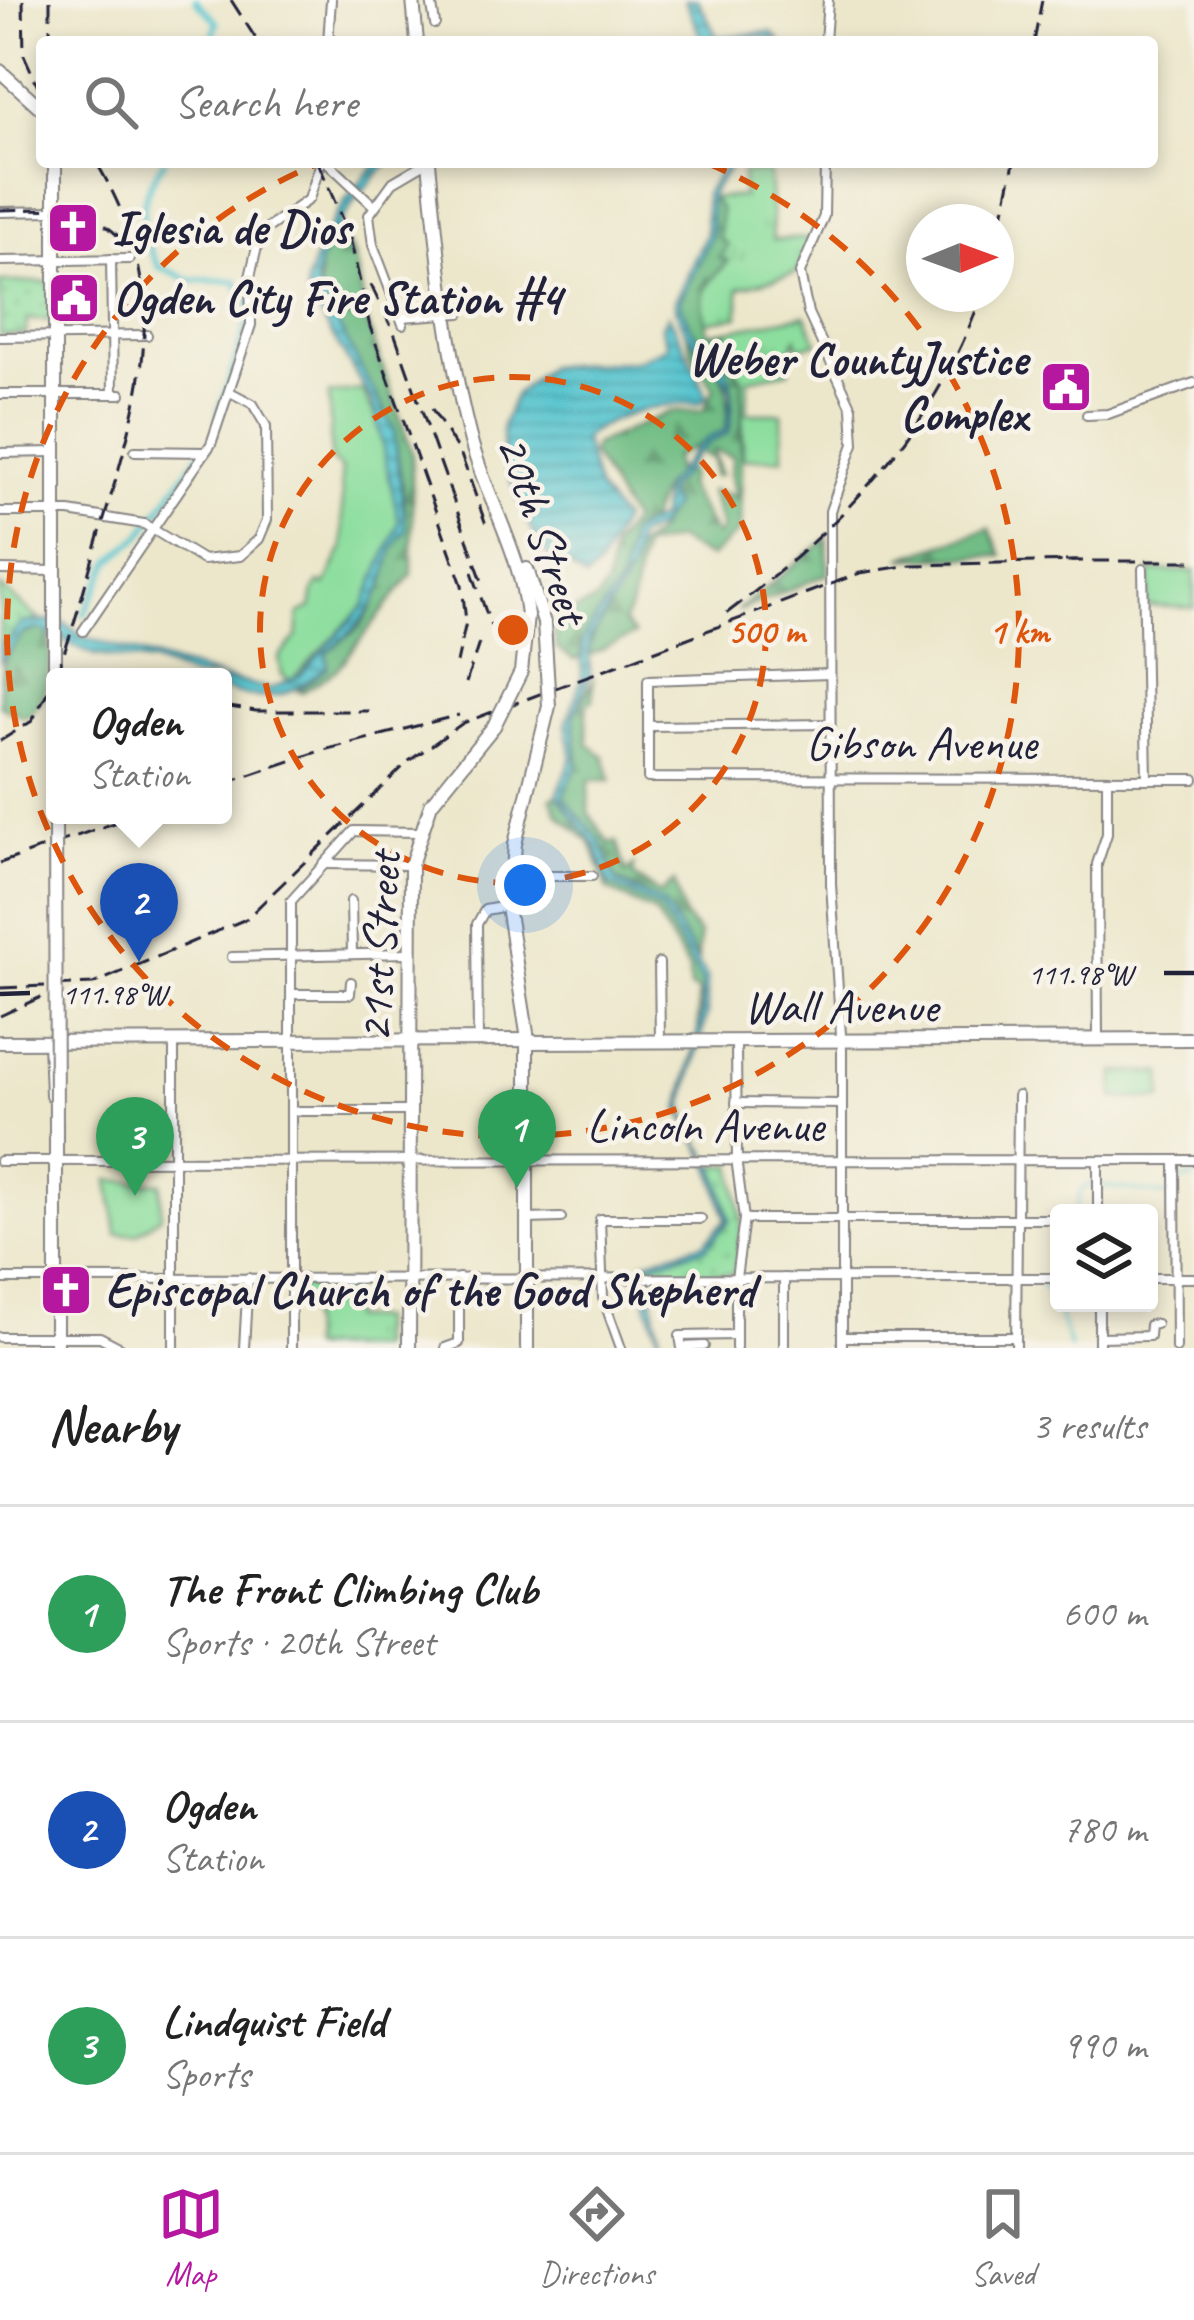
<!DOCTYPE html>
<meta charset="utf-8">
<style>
:root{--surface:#fff;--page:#f6f6f6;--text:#222;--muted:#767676;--line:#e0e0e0;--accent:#b5179e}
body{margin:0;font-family:Caveat,sans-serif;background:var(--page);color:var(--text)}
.controls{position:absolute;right:36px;bottom:36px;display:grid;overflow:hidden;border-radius:12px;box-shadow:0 6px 18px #0003}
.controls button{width:108px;height:108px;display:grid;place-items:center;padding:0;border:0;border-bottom:3px solid var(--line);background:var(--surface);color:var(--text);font:60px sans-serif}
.compass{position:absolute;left:906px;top:204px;width:108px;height:108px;border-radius:50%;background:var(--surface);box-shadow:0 6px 18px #0003;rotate:89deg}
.you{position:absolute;left:525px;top:885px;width:42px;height:42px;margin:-30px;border:9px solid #fff;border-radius:50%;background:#1a73e8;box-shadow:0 0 0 18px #1a73e833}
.badge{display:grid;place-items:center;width:78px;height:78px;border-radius:50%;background:var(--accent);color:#fff;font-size:39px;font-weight:700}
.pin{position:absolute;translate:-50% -99px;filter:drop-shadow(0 3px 6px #0008)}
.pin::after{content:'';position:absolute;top:63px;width:42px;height:36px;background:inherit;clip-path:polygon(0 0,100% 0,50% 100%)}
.popup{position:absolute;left:46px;top:668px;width:186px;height:156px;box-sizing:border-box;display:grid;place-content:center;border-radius:12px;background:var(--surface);filter:drop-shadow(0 3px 9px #0005);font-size:39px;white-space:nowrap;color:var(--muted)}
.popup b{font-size:45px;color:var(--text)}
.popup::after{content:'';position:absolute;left:50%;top:100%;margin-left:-24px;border:24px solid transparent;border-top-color:var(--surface)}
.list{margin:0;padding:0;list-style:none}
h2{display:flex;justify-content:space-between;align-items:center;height:156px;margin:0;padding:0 48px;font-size:51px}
h2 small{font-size:39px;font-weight:400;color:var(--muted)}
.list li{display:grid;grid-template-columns:78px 1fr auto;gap:36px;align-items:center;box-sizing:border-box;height:216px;padding:0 48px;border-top:3px solid var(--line)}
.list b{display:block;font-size:45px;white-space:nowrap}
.list p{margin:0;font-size:39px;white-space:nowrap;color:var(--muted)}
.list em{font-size:39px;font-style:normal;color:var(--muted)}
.icon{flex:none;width:66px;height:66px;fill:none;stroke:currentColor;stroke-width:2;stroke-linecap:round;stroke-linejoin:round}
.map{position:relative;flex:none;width:1194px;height:1348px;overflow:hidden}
.search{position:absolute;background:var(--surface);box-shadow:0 6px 18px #0003;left:36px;right:36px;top:36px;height:132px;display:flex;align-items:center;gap:30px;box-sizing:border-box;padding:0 42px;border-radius:12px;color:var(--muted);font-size:45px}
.sheet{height:804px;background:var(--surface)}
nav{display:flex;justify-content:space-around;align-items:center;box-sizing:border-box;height:168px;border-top:3px solid var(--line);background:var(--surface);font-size:33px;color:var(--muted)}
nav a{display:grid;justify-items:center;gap:6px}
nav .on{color:var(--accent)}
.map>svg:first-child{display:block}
.grass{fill:url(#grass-tufts);stroke:#57806c;stroke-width:3}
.forest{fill:url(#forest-firs);stroke:#4a7060;stroke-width:3}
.park{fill:url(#park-dots);stroke:#57806c;stroke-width:3}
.garden{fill:#8cde9e;stroke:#57806c;stroke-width:3}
.water{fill:url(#water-rules);stroke:#3e7485;stroke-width:3}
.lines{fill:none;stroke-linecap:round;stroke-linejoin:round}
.stream{stroke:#59c5cf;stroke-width:3}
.canal{stroke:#59c5cf;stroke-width:6}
.minor-casing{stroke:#878483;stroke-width:12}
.major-casing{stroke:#878483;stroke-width:16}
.minor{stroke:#fff;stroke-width:8}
.major{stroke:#fff;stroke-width:12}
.rail{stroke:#22223b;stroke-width:3;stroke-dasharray:18 9;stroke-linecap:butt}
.major-bridge-casing{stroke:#878483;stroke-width:16;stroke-linecap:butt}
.major-bridge{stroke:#fff;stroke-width:12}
.ticks{fill:none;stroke:#22223b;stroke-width:4.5}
.ring{fill:none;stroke:#de560e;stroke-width:6;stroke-dasharray:21 15}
.labels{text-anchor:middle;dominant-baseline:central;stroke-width:9;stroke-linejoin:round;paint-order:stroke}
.poi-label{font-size:48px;font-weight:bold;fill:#22223b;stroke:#f7f3e8;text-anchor:start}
.street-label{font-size:48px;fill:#22223b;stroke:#f7f3e8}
.ticks-label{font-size:30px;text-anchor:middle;fill:#22223b;stroke:#f7f3e8;stroke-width:9;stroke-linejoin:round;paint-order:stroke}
.centre{fill:#de560e;stroke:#f7f3e8;stroke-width:6}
.ring-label{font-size:36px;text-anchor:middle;font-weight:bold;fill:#de560e;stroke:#f7f3e8;stroke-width:9;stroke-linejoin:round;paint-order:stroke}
</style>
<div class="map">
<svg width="1194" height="1348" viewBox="0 0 1194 1348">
<defs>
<pattern id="grass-tufts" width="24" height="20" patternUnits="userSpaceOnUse" patternTransform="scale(3)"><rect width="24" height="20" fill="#8cde9e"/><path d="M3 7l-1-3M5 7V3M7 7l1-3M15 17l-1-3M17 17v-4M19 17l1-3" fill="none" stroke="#78be89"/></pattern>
<pattern id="forest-firs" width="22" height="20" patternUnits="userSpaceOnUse" patternTransform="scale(3)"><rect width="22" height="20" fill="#71bd85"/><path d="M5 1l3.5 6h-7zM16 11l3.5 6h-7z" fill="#5c996e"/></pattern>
<pattern id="park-dots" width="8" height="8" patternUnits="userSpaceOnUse" patternTransform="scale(3)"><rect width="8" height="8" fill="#8cde9e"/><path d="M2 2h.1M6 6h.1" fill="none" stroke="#78be89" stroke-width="1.8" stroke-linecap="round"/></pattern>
<pattern id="water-rules" width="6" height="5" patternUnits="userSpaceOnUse" patternTransform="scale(3)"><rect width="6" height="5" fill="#59c5cf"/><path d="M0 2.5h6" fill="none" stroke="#49a0a9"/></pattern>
</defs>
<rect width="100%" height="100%" fill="#f7f3e8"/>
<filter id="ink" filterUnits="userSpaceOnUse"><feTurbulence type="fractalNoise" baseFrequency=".00833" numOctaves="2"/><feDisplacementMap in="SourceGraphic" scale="24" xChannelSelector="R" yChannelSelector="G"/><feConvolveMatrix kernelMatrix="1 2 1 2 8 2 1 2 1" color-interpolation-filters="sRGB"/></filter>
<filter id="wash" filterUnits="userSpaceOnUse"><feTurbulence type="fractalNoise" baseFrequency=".004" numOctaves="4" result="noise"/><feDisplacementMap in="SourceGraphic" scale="48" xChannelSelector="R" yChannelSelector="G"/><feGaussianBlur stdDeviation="2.7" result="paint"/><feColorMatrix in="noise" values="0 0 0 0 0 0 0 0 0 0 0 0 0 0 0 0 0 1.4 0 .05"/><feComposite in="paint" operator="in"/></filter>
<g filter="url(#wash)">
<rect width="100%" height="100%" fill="#ece7cb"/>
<g class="grass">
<path d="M769 172 773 240 814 238 796 273 739 288V316L706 322C695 293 708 283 728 262L719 258 720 209 712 198 743 196 742 173Z"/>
<path d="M805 315 818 343 798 347 796 338 785 362 790 371 748 379 747 413H782L783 458 743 459 742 380 721 343 728 330Z"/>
<path d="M1150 571H1194V608L1147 606Z"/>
<path d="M351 1285V1319H378V1348H309L308 1305 299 1298 300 1286Z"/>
</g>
<g class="forest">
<path d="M710 195 720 209 719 238 728 245 720 258 728 261C698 294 700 291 708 333L728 330 721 351 742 380 740 530 710 558 676 540 643 547C635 569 636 606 623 622L634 635 588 656C591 622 632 586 636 547 666 534 664 515 668 487L684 468 690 474 687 486 716 536 722 529 710 491 735 496 730 475 733 457 713 450 720 475 714 476 713 459 695 450 729 433C746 340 697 366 680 301L712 235Z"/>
<path d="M339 229 355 258 368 325 412 453V574L337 670 303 692 298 691 328 667 326 653 360 627 371 609 406 513 394 429 320 299 319 264Z"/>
<path d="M683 321C708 380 737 357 725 431L674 457 676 476 664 485 646 526 633 530 621 581 582 640 581 658 575 660 557 649 554 632 566 614 596 601 606 586 612 547 632 521C615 499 607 475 591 454L594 445 672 411H703L714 388 695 360Z"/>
<path d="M989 528 1002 556 902 558Z"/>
<path d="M827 539 828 574 737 611Z"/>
<path d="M39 629 50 632C50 664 53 696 25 717L0 706C0 674 2 636 39 629Z"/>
<path d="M593 681V700L586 704 588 744 604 756 611 780H589V813L608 842H617L626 873 634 866 633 875 660 894 674 882 684 917 699 934 698 960 663 904 614 878 610 863 563 798 578 759 574 715Z"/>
<path d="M557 795 596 846 607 882 660 908 702 982 698 1028V992L690 988 689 970 655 913 608 890 591 843 558 814 551 798Z"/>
</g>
<g class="park">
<path d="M0 282H50L51 320H27L26 334 0 335Z"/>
<path d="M0 587 40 620 22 623 0 648Z"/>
<path d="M733 1165 742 1222 734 1274 646 1273 647 1265C687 1245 695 1259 730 1220L714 1166Z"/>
</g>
<g class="garden">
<path d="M362 390 383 432 399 522 364 606 291 681 282 675 279 658 297 637 299 614 311 608 314 590 319 583 325 586 343 548 341 469 331 460 329 394Z"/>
<path d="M1115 1072 1163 1073 1162 1099 1114 1098Z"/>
<path d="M109 1180 161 1183V1216L137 1234H117Z"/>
</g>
<g class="water">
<path d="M685 0H698L717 37 771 32 782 42 763 37 703 42Z"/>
<path d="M379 162H389C361 191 318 242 316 284L394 429 406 531C390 543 390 567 383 585 369 616 353 632 326 653L328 666C293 695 267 706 223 689V678L270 689 301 675 364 606 399 522 373 403 307 293V281C325 230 341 200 379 162Z"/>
<path d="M727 162H733L710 195 712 235 680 301C697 366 746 340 729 433 686 450 697 466 668 487L667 497 674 505 657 528 636 539 631 571 589 642 590 675 574 715 577 766 563 797 600 840 617 882 664 904 707 978V1013L684 1105 690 1127 716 1168 730 1220 706 1248 647 1265 662 1348 642 1286 643 1262 704 1243 726 1219 712 1169 680 1109 702 1012V982L660 908 607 883 596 846 557 795 572 757 566 725 582 677V640L621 581 629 535C668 507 656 538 664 485 693 462 685 445 726 430 727 419 732 403 731 391 727 368 680 343 675 301L706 234 705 193Z"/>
<path d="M668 315C672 318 702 385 707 396L699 404C665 401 608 416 583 439L598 490 622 520 598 567 586 579 567 565H554L533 534 503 461 502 426 515 395 548 366 635 361 668 346 661 327Z"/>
<path d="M59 620 87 638 221 677H192L153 662 95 655 39 629 25 632 0 662V648L22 623Z"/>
</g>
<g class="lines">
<g class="stream">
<path d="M1179 1180 1194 1178"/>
<path d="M1104 1186 1171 1196"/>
<path d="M1075 1213 1080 1192 1091 1184"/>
<path d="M1041 1285 1054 1298 1070 1348"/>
</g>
<g class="canal">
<path d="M195 0 217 22 212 42"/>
<path d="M164 162C137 195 137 230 159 267L191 280 236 281 248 306"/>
<path d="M218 414 249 319"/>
<path d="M84 614 111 561 142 534 200 453"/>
</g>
</g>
</g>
<g filter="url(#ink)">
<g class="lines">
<g class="minor-casing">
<g id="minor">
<path d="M431 0 435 24"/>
<path d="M328 42 331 0"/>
<path d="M825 42 828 0"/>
<path d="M327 162 373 205"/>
<path d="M825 162 824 216 800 273 808 313 852 408 854 444 830 511 831 884 842 1050V1348"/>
<path d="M0 212 55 211"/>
<path d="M111 259 113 394"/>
<path d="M0 261 130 259"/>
<path d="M402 317 460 313"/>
<path d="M403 324 373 245 369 215 393 182 427 162"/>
<path d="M0 337 147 335"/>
<path d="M0 394H121"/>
<path d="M1087 415 1108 414 1194 383"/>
<path d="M135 451 205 452"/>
<path d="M0 453 55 452"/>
<path d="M0 512H69L144 524 203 560 240 556 259 539 267 520 266 426 253 404 230 392"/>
<path d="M1143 569 1147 779"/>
<path d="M0 570 55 571"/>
<path d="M83 631 211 444 251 325 250 277 257 247 268 228 309 199 321 162"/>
<path d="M830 674 648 680V778L1194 779"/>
<path d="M648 726 830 724"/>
<path d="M323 864 410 865"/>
<path d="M513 876H592"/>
<path d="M351 901 352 954"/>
<path d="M232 957 408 953"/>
<path d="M659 963 660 1040"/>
<path d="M292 994H350L351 982"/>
<path d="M1098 1040 1097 864 1107 834V779"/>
<path d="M478 1041 477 924 485 910 507 906"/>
<path d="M174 1042V1348"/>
<path d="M736 1103 842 1104"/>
<path d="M291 1111H409"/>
<path d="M0 1161 1194 1160"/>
<path d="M1175 1161 1176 1348"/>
<path d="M1098 1162V1213"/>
<path d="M527 1219 561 1218"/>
<path d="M744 1219H1059"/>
<path d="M1149 1278H1194"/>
<path d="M0 1279 1059 1278"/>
<path d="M0 1337H100L121 1348"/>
<path d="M842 1337H1016"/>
<path d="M1099 1337 1149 1336 1150 1325 1156 1324"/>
<path d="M682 1347 704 1346"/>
<path d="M244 1348 248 1278"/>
<path d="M291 1348V901L354 831 419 832"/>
<path d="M445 1348 459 1343V1278"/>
<path d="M621 1348 603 1298 600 1219H701"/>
<path d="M682 1348 680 1336 736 1335"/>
<path d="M736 1348V1278L744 1219 737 1166 736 1042"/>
<path d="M784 1348V1278"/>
<path d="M1016 1348 1018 1096"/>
<path d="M1099 1348V1303"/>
</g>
</g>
<g class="major-casing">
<g id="major">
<path d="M413 0 417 42"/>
<path d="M0 71 42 109"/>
<path d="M55 162V677"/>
<path d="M429 162C438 253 446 341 468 430 483 493 521 549 527 616"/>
<path d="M527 569 544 623"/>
<path d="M511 875 507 906 527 1033V1348"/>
<path d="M512 883 515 844 549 706"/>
<path d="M0 1042 532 1040"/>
<path d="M50 1042 52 1095"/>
<path d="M527 1042 1194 1039"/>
<path d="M56 1128V1348"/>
<path d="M409 1348 411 865 431 804 494 726"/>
</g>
</g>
<use href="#minor" class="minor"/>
<use href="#major" class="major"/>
<g class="rail">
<path d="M23 0 24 55 42 95"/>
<path d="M50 0V42"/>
<path d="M231 0 258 42"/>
<path d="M1034 42 1042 0"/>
<path d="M318 162 345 226"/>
<path d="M0 210C51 209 97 204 130 250"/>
<path d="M350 238 370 327 462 585 466 622 457 663"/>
<path d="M996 250 1014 162"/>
<path d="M371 285 395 335 482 581"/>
<path d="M432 409 461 455 488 530"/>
<path d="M1065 561H1194"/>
<path d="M472 572 491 626"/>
<path d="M727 613C840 528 935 430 982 294"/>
<path d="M55 677C75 628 87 576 102 526 142 391 175 293 96 162"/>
<path d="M466 683 479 643"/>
<path d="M223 706 256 711H369"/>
<path d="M0 741 32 721 55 678"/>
<path d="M223 784 320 751 459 715"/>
<path d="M0 863 136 815"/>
<path d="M0 988 93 984 246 919 409 761 463 723 860 573 911 565 1080 561"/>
<path d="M0 1016 43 996"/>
</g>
<g class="major-bridge-casing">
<g id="major-bridge">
<path d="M544 623 549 706"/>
<path d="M494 726 521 672 527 616"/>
<path d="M55 815 56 1128"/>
</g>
</g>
<use href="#major-bridge" class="major-bridge"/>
</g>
</g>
<path class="ticks" d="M1164 973H1194M0 994 30 993"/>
<g class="ring">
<circle cx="513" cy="630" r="253"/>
<path d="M707 163A506 506 0 1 1 319 163"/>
</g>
<defs>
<g id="church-square" transform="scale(2.7)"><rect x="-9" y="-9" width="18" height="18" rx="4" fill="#b5179e" stroke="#f7f3e8"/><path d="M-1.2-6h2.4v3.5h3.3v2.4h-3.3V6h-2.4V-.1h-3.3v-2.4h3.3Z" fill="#fff"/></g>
<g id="civic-square" transform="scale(2.7)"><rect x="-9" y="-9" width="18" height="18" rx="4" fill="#b5179e" stroke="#f7f3e8"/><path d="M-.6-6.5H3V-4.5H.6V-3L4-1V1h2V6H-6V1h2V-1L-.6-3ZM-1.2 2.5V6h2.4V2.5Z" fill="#fff"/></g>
</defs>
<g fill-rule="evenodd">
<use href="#church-square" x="73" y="228"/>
<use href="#civic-square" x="74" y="298"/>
<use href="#civic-square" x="1066" y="387"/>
<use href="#church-square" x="66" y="1290"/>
</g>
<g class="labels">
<g class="poi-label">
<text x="112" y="228">Iglesia de Dios</text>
<text x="113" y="298">Ogden City Fire Station #4</text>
<text x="1027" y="359" text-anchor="end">Weber CountyJustice<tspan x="1027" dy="55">Complex</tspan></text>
<text x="105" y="1290">Episcopal Church of the Good Shepherd</text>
</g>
<g class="street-label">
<text transform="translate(543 529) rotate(71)">20th Street</text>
<text x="921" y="743">Gibson Avenue</text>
<text transform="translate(379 947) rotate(-87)">21st Street</text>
<text x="841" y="1006">Wall Avenue</text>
<text x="705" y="1125">Lincoln Avenue</text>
</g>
</g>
<g class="ticks-label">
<text x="1080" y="984">111.98°W</text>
<text x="114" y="1004">111.98°W</text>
</g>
<circle cx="513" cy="630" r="18" class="centre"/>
<g class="ring-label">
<text x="766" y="643">500 m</text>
<text x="1019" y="643">1 km</text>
</g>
</svg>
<div class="controls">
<button><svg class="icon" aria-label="layers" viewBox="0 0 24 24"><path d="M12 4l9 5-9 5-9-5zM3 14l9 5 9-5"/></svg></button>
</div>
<svg class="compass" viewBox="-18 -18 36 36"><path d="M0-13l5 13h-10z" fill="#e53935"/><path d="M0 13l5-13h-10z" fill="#767676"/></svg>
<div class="you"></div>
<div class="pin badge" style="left:517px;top:1188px;background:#2e9e5b">1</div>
<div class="pin badge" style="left:139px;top:962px;background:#1a4fb4">2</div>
<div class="popup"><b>Ogden</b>Station</div>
<div class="pin badge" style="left:135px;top:1196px;background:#2e9e5b">3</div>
<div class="search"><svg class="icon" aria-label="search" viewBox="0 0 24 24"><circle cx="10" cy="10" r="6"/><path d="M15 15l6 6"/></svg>Search here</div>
</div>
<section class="sheet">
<h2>Nearby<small>3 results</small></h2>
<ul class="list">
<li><span class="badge" style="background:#2e9e5b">1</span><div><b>The Front Climbing Club</b><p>Sports · 20th Street</p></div><em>600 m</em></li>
<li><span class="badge" style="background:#1a4fb4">2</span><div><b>Ogden</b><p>Station</p></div><em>780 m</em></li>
<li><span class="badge" style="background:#2e9e5b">3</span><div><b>Lindquist Field</b><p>Sports</p></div><em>990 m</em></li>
</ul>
</section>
<nav>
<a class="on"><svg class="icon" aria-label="map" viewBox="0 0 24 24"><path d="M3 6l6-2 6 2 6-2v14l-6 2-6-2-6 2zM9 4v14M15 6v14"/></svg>Map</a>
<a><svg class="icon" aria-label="directions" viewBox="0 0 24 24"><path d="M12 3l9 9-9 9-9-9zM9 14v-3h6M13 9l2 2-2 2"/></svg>Directions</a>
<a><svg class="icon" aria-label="saved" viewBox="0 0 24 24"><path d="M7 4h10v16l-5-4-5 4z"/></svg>Saved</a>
</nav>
